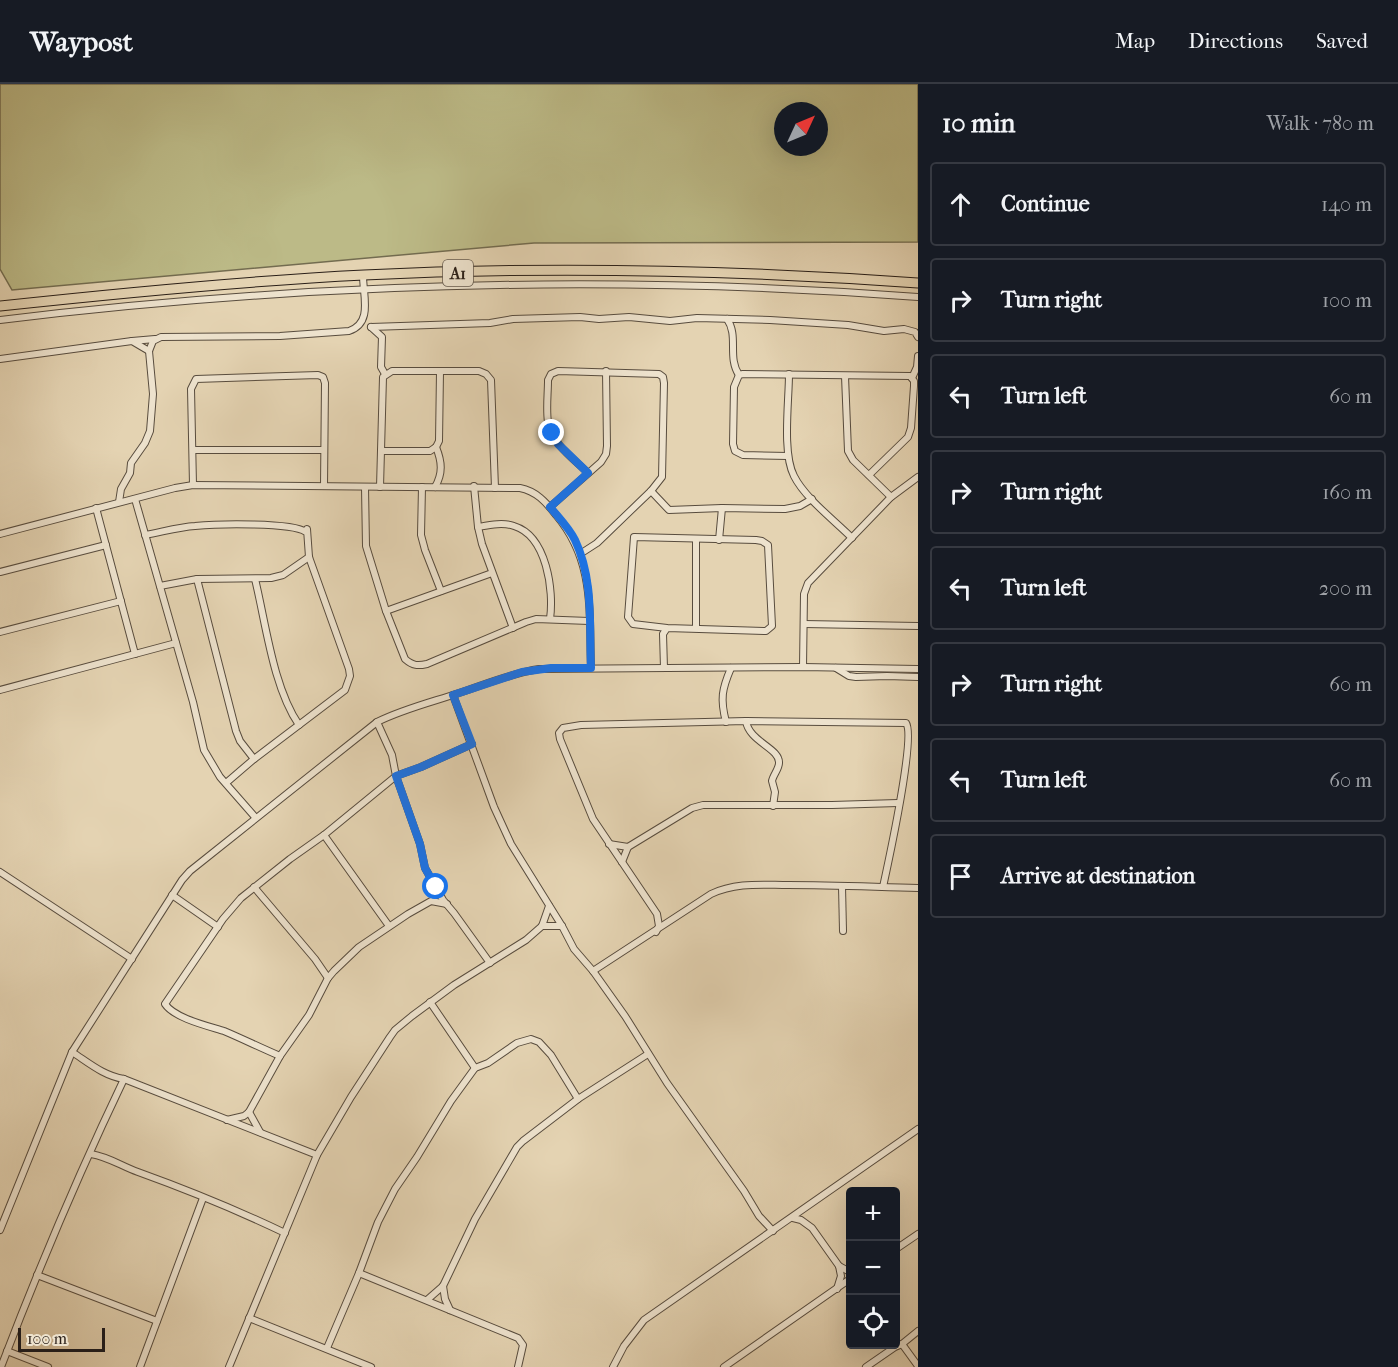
<!DOCTYPE html>
<meta charset="utf-8">
<style>
:root{--surface:#171b24;--page:#242831;--text:#f1f3f6;--muted:#9ea1a6;--line:#363941}
body{margin:0;font-family:"IM FELL French Canon",serif;background:var(--page);color:var(--text)}
.controls{position:absolute;right:18px;bottom:18px;display:grid;overflow:hidden;border-radius:6px;box-shadow:0 6px 24px #0002}
.controls button{width:54px;height:54px;display:grid;place-items:center;padding:0;border:0;border-bottom:2px solid var(--line);background:var(--surface);color:var(--text);font:30px sans-serif}
.compass{position:absolute;left:774px;top:18px;width:54px;height:54px;border-radius:50%;background:var(--surface);box-shadow:0 6px 24px #0002;rotate:46deg}
.scale{position:absolute;left:18px;bottom:15px;width:87px;box-sizing:border-box;padding-left:6px;border:3px solid #2a1f18;border-top:0;font-size:16px;line-height:21px;white-space:nowrap;color:#2a1f18;-webkit-text-stroke:4px #ede2cd;paint-order:stroke}
.stop{position:absolute;width:18px;height:18px;margin:-14px;border:4px solid #1a73e8;border-radius:50%;background:#fff}
.stop.end{background:#1a73e8;border-color:#fff;box-shadow:0 2px 6px #0008}
.list{margin:0;padding:0;list-style:none}
h2{display:flex;justify-content:space-between;align-items:center;height:78px;margin:0;padding:0 24px;font-size:26px}
h2 small{font-size:20px;font-weight:400;color:var(--muted)}
.list li{display:grid;grid-template-columns:39px 1fr auto;gap:18px;align-items:center;box-sizing:border-box;height:84px;margin:0 12px 12px;padding:0 12px;border:2px solid var(--line);border-radius:6px}
.list b{display:block;font-size:22px;white-space:nowrap}
.list em{font-size:20px;font-style:normal;color:var(--muted)}
.icon{flex:none;width:33px;height:33px;fill:none;stroke:currentColor;stroke-width:2;stroke-linecap:round;stroke-linejoin:round}
.map{position:relative;flex:none;width:918px;height:1283px;overflow:hidden}
header{display:flex;align-items:center;gap:36px;box-sizing:border-box;height:84px;padding:0 30px;background:var(--surface);border-bottom:2px solid var(--line)}
header strong{font-size:28px}
nav{display:flex;gap:33px;margin-inline-start:auto;font-size:21px}
main{display:flex}
aside{flex:1;background:var(--surface)}
.map>svg:first-child{display:block}
.green{fill:#bcba87;stroke:#736c50;stroke-width:1.5;fill-rule:evenodd}
.lines{fill:none;stroke-linecap:round;stroke-linejoin:round}
.minor-casing{stroke:#584c3e;stroke-width:8}
.trunk-casing{stroke:#2a1f18;stroke-width:11}
.minor{stroke:#ede2cd;stroke-width:6}
.trunk{stroke:#e4d3b2;stroke-width:9}
.route{stroke:#1a73e8;stroke-width:8}
.labels{text-anchor:middle;dominant-baseline:central;stroke-width:4.5;stroke-linejoin:round;paint-order:stroke}
.shield{fill:#ede2cd;stroke:#645a4e;stroke-width:1.5}
.shield-label{font-size:16px;font-weight:bold;fill:#2a1f18}
</style>
<header>
<strong>Waypost</strong>
<nav><a>Map</a><a>Directions</a><a>Saved</a></nav>
</header>
<main>
<div class="map">
<svg width="918" height="1283" viewBox="0 0 918 1283">
<rect width="100%" height="100%" fill="#e4d3b2"/>
<filter id="stains"><feTurbulence type="fractalNoise" baseFrequency=".00333" numOctaves="4"/><feColorMatrix values="0 0 0 0 .2 0 0 0 0 .09 0 0 0 0 .02 0 0 0 .5 -.17"/></filter>
<radialGradient id="worn" r=".72"><stop offset=".6" stop-color="#630" stop-opacity="0"/><stop offset="1" stop-color="#630" stop-opacity=".3"/></radialGradient>
<path class="green" d="M0 0H918V158L534 159 12 206 0 185ZM783 27H819V63H783Z"/>
<g class="lines">
<g class="minor-casing">
<g id="minor">
<path d="M727 235C739 252 727 273 739 291"/>
<path d="M0 236C304 199 612 190 918 213"/>
<path d="M371 243 490 239 513 235 580 233 599 235 629 233 670 237 697 234 770 236 848 241 884 247 904 245 915 248 918 253"/>
<path d="M371 243 382 253 381 283 385 290"/>
<path d="M132 257 155 255"/>
<path d="M0 275 132 257 149 267"/>
<path d="M789 290C789 317 782 369 794 392 805 414 834 436 852 454"/>
<path d="M845 292 848 367 853 376 891 413"/>
<path d="M912 294 917 283 918 272"/>
<path d="M193 366H323"/>
<path d="M381 367H430L436 363 439 357 440 288"/>
<path d="M788 372 743 371 735 367 733 360 734 303 739 291 743 290 910 292 914 297V302L911 344 908 353 869 391"/>
<path d="M193 401 191 305 196 295 318 291 323 293 325 299 324 402"/>
<path d="M474 402 478 443 482 460 513 544"/>
<path d="M365 403 366 462 386 527 405 575C413 582 418 582 427 580L526 538 536 535 589 537"/>
<path d="M380 403 383 293 392 287H479L486 290 491 296 495 404"/>
<path d="M422 403 421 451 425 466 441 507"/>
<path d="M435 403C443 389 442 378 436 363"/>
<path d="M651 407 669 426 722 424 785 425 800 422 812 415"/>
<path d="M135 415 193 618 204 666 220 693 255 733"/>
<path d="M119 418 121 405 130 389 131 379 145 359 150 347 153 310 149 267 153 257 161 253 280 252 349 247C373 239 363 212 363 191"/>
<path d="M550 423 601 378 606 370 607 362 606 287"/>
<path d="M96 424 135 570"/>
<path d="M478 443C489 441 503 438 514 442 547 452 554 507 550 535"/>
<path d="M0 450 175 404 193 401 520 404C536 407 546 418 556 431 595 477 589 527 591 584"/>
<path d="M145 451C162 448 179 443 195 442 216 440 292 438 306 448L307 445 309 473 349 585 350 592 345 606 254 675 226 699"/>
<path d="M719 456 722 424"/>
<path d="M580 470 597 459 651 407 662 393 664 299 663 293 659 290 558 287 551 290 548 296C548 310 546 325 548 338 551 359 574 375 588 389"/>
<path d="M0 488 106 461"/>
<path d="M197 495 236 647 240 657 254 675"/>
<path d="M255 495C266 540 273 603 299 641"/>
<path d="M160 502 197 495 271 494 283 491 309 473"/>
<path d="M386 527 492 489"/>
<path d="M804 540 918 542"/>
<path d="M696 544V455"/>
<path d="M0 548 121 517"/>
<path d="M803 583 804 510 808 499 891 413 918 393"/>
<path d="M664 584 663 550 667 544 766 547 772 542 768 461 762 457 756 456 634 453 628 533 633 540 667 544"/>
<path d="M836 584 849 592 856 593 887 592 918 593"/>
<path d="M0 606 176 559"/>
<path d="M453 611 494 723 511 760 562 842 574 865 593 887 625 932 667 999 744 1107 759 1132 773 1147"/>
<path d="M746 637C749 658 780 664 779 679 779 685 773 691 772 697L775 708 773 722"/>
<path d="M377 638 392 671 396 692 420 760 425 784 443 816 454 829 490 879"/>
<path d="M726 638C720 615 722 605 731 584"/>
<path d="M324 751 389 842"/>
<path d="M609 760 628 763"/>
<path d="M622 778 628 763 692 724 703 721H832L898 719"/>
<path d="M0 788 132 875"/>
<path d="M842 802 843 847"/>
<path d="M254 803 315 875 328 894"/>
<path d="M172 811 218 843"/>
<path d="M542 842H562"/>
<path d="M656 848 659 842 657 830 593 735 560 655 559 649 563 644 581 641 746 637 906 639C916 652 888 780 883 803"/>
<path d="M593 887 711 810C736 798 762 801 788 801 832 801 875 803 918 804"/>
<path d="M430 918 475 984"/>
<path d="M72 968C89 979 104 992 124 995L317 1071"/>
<path d="M280 972C261 964 243 955 224 947 208 942 174 934 165 920L223 835 241 814 290 775 324 751 396 692 421 683 472 660"/>
<path d="M249 1028 260 1048"/>
<path d="M227 1036 244 1032 249 1028 280 972 309 931 328 894 334 887 359 863 408 830 431 817 447 820"/>
<path d="M91 1070C109 1073 121 1082 138 1088 188 1106 237 1126 285 1149"/>
<path d="M793 1134 801 1136 812 1144 839 1182 841 1192 837 1205"/>
<path d="M0 1146 72 968 182 796 190 787 377 638C403 625 432 618 459 609 486 600 512 589 539 585L803 583 918 585"/>
<path d="M896 1165 918 1150"/>
<path d="M839 1182 850 1188"/>
<path d="M359 1189 518 1254 523 1261 518 1283"/>
<path d="M37 1191 157 1237"/>
<path d="M443 1202 445 1215 450 1226"/>
<path d="M427 1216 443 1202 475 1135 517 1063 523 1057 578 1015 648 970"/>
<path d="M249 1234 371 1283"/>
<path d="M918 1247 902 1260 918 1282"/>
<path d="M327 1264 359 1189 378 1138 395 1105 417 1073 451 1017 475 984 488 979 517 959 531 955 539 958 551 971 578 1015"/>
<path d="M7 1267 48 1283"/>
<path d="M1 1283C38 1186 79 1089 124 995"/>
<path d="M140 1283 203 1114"/>
<path d="M229 1283 317 1071 351 1013 390 953 395 946 412 932 454 901 526 856 542 842 549 822"/>
<path d="M613 1283 624 1262 644 1236 918 1045"/>
<path d="M724 1283 850 1195"/>
<path d="M866 1283 895 1263 902 1260"/>
</g>
</g>
<g class="trunk-casing">
<path id="trunk" d="M0 222C121 209 242 197 364 191 548 182 734 186 918 199"/>
</g>
<use href="#minor" class="minor"/>
<use href="#trunk" class="trunk"/>
</g>
<g class="lines">
<path class="route" d="M436 803 425 784 420 760 396 692 421 683 472 660 453 611 522 588 551 584H591C589 541 594 496 575 456 569 444 559 434 550 423L588 389 558 360 552 349"/>
</g>
<g class="labels">
<rect class="shield" x="443" y="176" width="30" height="26" rx="4.5"/>
<g class="shield-label">
<text x="458" y="189">A1</text>
</g>
</g>
<rect width="100%" height="100%" filter="url(#stains)"/>
<rect width="100%" height="100%" fill="url(#worn)"/>
</svg>
<div class="controls">
<button>+</button>
<button>−</button>
<button><svg class="icon" aria-label="locate" viewBox="0 0 24 24"><circle cx="12" cy="12" r="6"/><path d="M12 2v4M12 18v4M2 12h4M18 12h4"/></svg></button>
</div>
<svg class="compass" viewBox="-18 -18 36 36"><path d="M0-13l5 13h-10z" fill="#e53935"/><path d="M0 13l5-13h-10z" fill="#9ea1a6"/></svg>
<div class="scale">100 m</div>
<div class="stop" style="left:436px;top:803px"></div>
<div class="stop end" style="left:552px;top:349px"></div>
</div>
<aside>
<h2>10 min<small>Walk · 780 m</small></h2>
<ul class="list">
<li><svg class="icon" aria-label="ahead" viewBox="0 0 24 24"><path d="M12 20V5M6 11l6-6 6 6"/></svg><div><b>Continue</b></div><em>140 m</em></li>
<li><svg class="icon" aria-label="right" viewBox="0 0 24 24"><path d="M7 20v-9h11M14 6l5 5-5 5"/></svg><div><b>Turn right</b></div><em>100 m</em></li>
<li><svg class="icon" aria-label="left" viewBox="0 0 24 24"><path d="M17 20v-9H6M10 6l-5 5 5 5"/></svg><div><b>Turn left</b></div><em>60 m</em></li>
<li><svg class="icon" aria-label="right" viewBox="0 0 24 24"><path d="M7 20v-9h11M14 6l5 5-5 5"/></svg><div><b>Turn right</b></div><em>160 m</em></li>
<li><svg class="icon" aria-label="left" viewBox="0 0 24 24"><path d="M17 20v-9H6M10 6l-5 5 5 5"/></svg><div><b>Turn left</b></div><em>200 m</em></li>
<li><svg class="icon" aria-label="right" viewBox="0 0 24 24"><path d="M7 20v-9h11M14 6l5 5-5 5"/></svg><div><b>Turn right</b></div><em>60 m</em></li>
<li><svg class="icon" aria-label="left" viewBox="0 0 24 24"><path d="M17 20v-9H6M10 6l-5 5 5 5"/></svg><div><b>Turn left</b></div><em>60 m</em></li>
<li><svg class="icon" aria-label="arrive" viewBox="0 0 24 24"><path d="M6 21V4h12l-3 4 3 4H6"/></svg><div><b>Arrive at destination</b></div></li>
</ul>
</aside>
</main>
